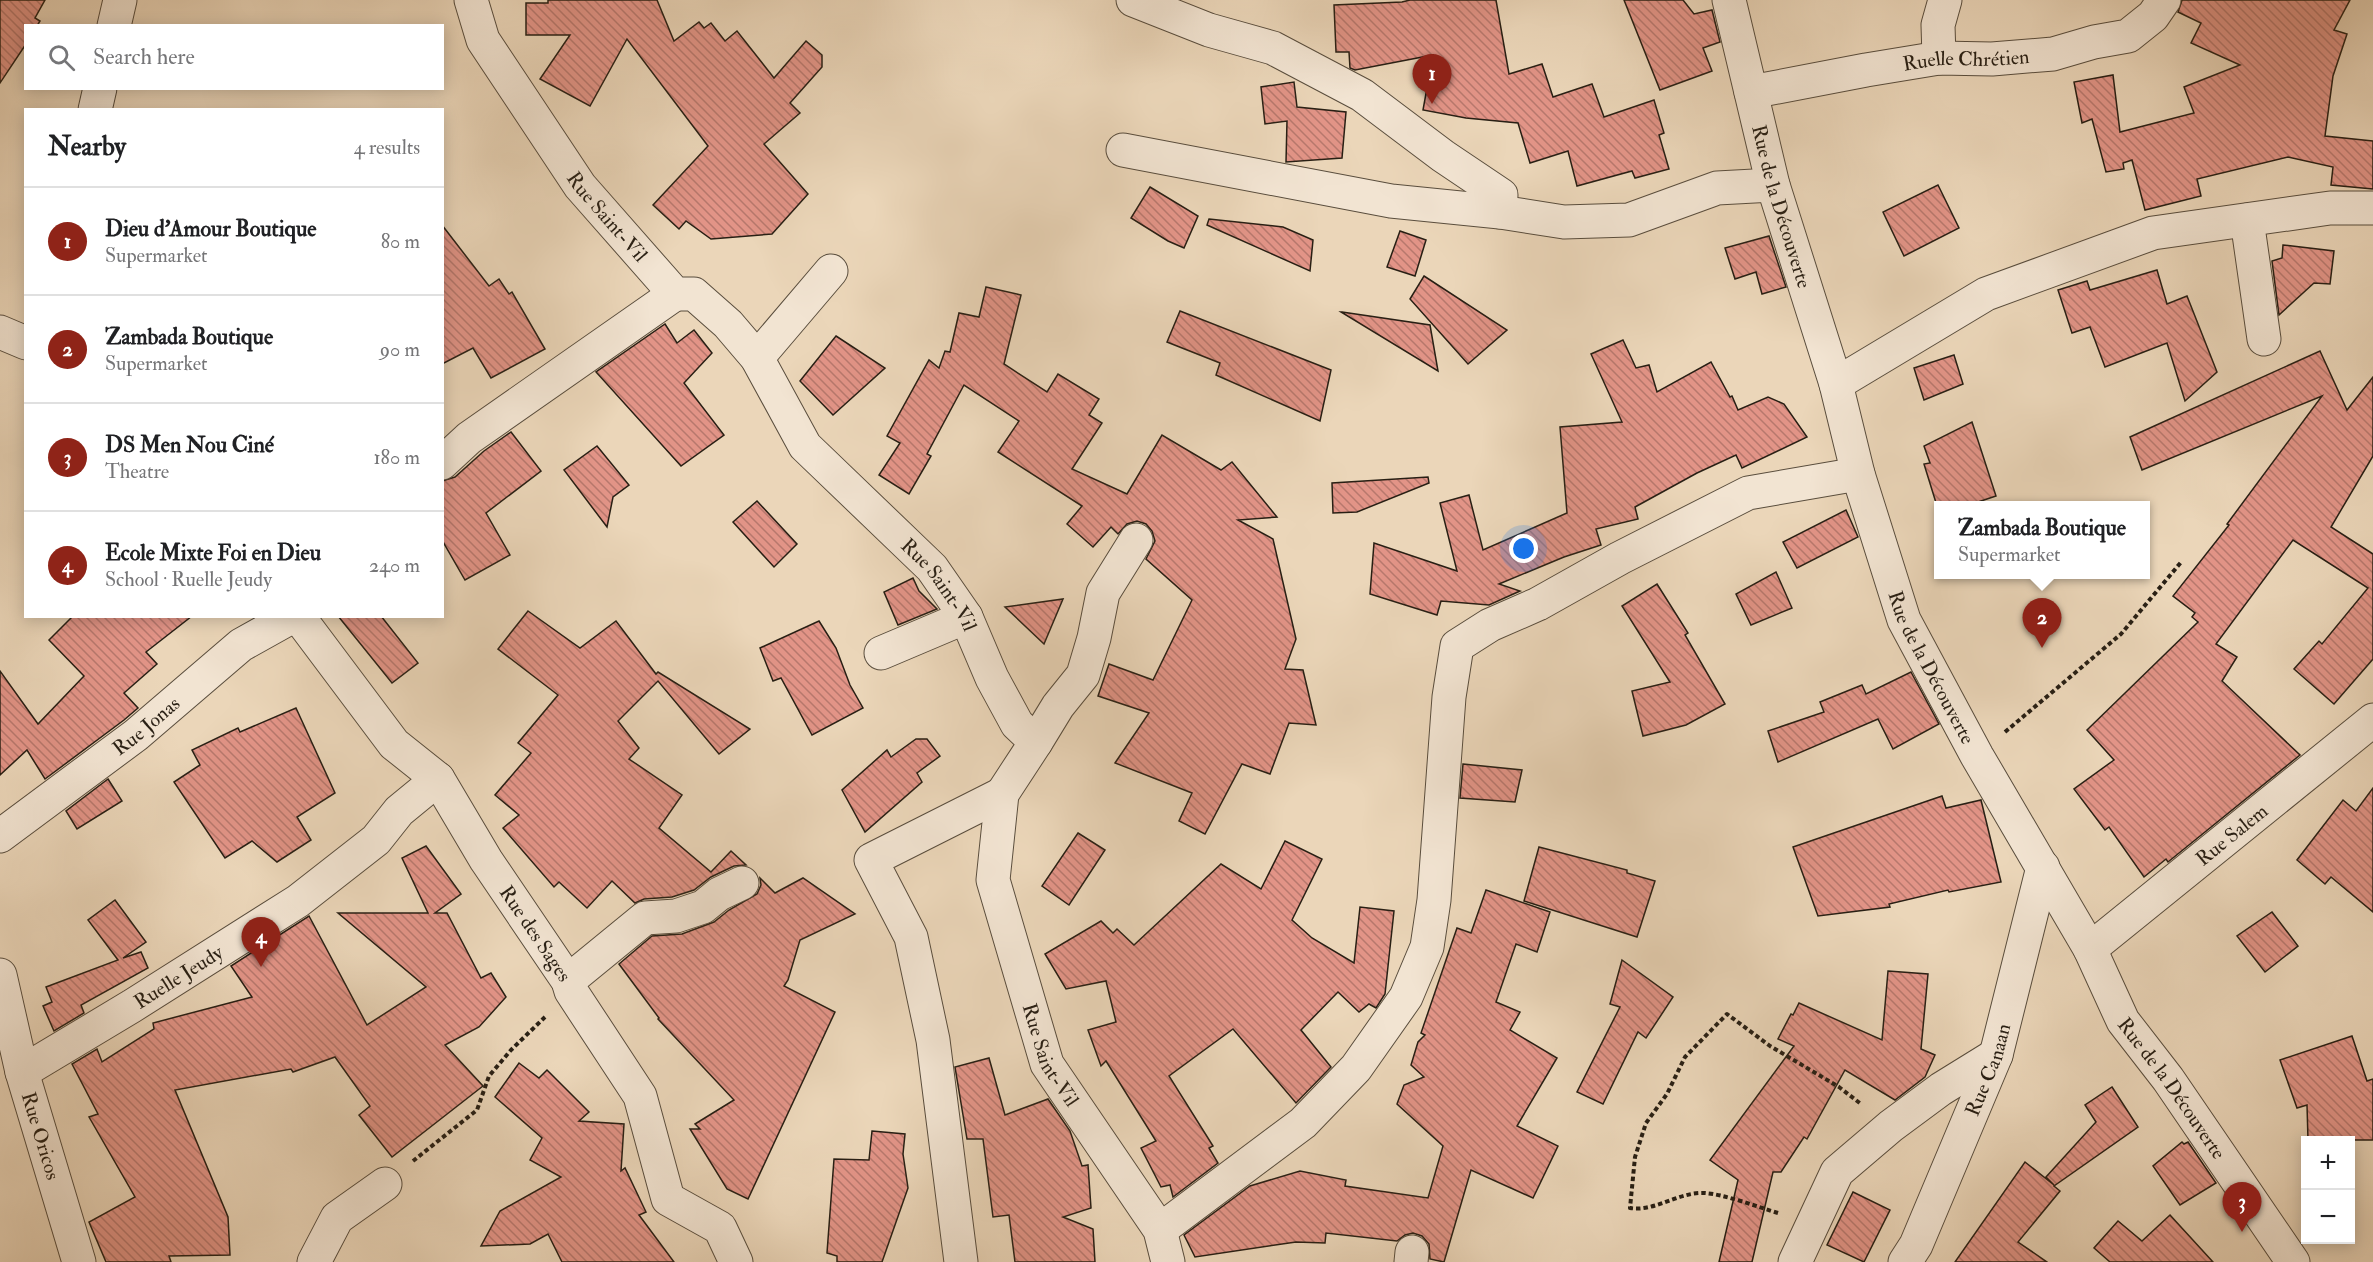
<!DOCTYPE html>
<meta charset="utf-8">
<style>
:root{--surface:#fff;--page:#f6f6f6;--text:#202124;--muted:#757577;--line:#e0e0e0;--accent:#8f2418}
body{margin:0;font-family:"IM FELL Double Pica",serif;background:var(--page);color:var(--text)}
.controls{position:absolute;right:18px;bottom:18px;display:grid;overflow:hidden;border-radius:0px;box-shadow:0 3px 15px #0003}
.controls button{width:54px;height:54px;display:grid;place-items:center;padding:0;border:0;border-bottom:2px solid var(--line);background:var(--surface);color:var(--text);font:30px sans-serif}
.you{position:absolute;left:1524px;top:549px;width:21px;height:21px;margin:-15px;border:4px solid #fff;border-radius:50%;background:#1a73e8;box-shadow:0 0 0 9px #1a73e833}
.badge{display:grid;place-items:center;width:39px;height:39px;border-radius:50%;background:var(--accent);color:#fff;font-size:20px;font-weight:700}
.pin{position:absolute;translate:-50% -50px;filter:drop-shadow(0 2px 3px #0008)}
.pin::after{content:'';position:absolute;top:32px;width:21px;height:18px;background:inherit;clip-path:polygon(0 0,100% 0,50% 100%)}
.popup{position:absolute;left:1934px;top:501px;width:216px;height:78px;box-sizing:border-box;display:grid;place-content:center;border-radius:0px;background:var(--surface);filter:drop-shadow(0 2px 4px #0005);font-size:20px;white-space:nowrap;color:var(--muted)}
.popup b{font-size:22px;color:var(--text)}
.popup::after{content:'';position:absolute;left:50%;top:100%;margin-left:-12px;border:12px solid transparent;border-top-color:var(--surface)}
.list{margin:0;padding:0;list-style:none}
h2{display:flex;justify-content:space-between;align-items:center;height:78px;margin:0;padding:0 24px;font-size:26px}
h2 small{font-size:20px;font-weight:400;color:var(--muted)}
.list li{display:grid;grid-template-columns:39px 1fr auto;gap:18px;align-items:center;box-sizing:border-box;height:108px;padding:0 24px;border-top:2px solid var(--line)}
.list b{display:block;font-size:22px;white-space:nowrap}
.list p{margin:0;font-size:20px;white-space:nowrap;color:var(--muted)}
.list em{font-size:20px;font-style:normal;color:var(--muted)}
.icon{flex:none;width:33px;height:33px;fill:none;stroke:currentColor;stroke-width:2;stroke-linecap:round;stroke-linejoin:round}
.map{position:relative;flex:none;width:2373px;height:1262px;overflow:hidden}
.search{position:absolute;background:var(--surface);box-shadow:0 3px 15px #0003;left:24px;top:24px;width:420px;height:66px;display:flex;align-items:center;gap:15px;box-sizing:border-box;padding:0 21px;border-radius:0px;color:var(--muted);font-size:22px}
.panel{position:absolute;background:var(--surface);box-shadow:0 3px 15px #0003;left:24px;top:108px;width:420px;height:510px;border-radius:0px}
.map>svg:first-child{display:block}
.building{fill:url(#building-back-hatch);stroke:#281f14;stroke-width:1.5}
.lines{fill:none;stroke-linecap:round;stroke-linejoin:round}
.minor-casing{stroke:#594d3d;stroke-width:35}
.path{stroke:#281f14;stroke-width:4;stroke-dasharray:4.5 3;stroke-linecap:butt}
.minor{stroke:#f2e4d2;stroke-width:33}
.labels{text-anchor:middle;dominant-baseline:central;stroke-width:4.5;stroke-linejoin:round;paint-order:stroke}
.street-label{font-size:20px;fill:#281f14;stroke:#f2e4d2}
</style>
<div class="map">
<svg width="2373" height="1262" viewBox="0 0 2373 1262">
<defs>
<pattern id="building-back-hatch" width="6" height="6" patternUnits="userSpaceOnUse" patternTransform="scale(1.5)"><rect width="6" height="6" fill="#e29487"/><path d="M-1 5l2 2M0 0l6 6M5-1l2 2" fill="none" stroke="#b7786d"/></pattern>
</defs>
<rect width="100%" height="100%" fill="#ebd6b9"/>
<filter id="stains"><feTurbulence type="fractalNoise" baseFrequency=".00333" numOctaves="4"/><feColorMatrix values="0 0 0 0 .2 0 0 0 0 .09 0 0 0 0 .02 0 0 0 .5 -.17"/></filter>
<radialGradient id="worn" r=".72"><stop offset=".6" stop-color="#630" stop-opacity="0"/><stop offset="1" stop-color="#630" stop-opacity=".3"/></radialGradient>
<g class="building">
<path d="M0 0H45L35 18 40 21 37 26H26V44L0 83Z"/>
<path d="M548 0H657L674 41 699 22 704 28 711 23 725 41 737 31 774 78 806 41 822 55V67L790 103 800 113 764 144 808 194 772 234 711 239 686 221 679 229 653 205 708 146 627 39 590 106 540 79 570 35H526V3H548Z"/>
<path d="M1410 0H1496L1509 74 1542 64 1553 97 1592 84 1604 117 1654 100 1664 133 1659 135 1669 169 1635 178 1632 171 1577 186 1568 151 1530 163 1518 123 1466 118 1423 110 1433 55 1355 70 1350 68 1349 52H1336L1334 5 1402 2Z"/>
<path d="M1624 0H1683L1694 14 1712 10 1720 42 1703 48 1712 71 1660 90Z"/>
<path d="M2182 0H2350L2334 30 2347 34 2333 76 2325 136 2373 141V189L2331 185 2333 167 2288 157 2197 179 2201 196 2145 210 2132 160 2123 163 2124 169 2106 172 2092 119 2082 123 2074 82 2113 75 2120 132 2194 113 2184 87 2240 65 2191 43 2201 23 2178 12Z"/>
<path d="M1294 82 1297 107 1346 112 1342 158 1286 162 1287 121 1265 124 1261 87Z"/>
<path d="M1938 185 1959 228 1904 256 1883 212Z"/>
<path d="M1150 187 1198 216 1184 248 1168 241 1131 218Z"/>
<path d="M1209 219 1283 227 1313 240 1310 271 1207 225Z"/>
<path d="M442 225 489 286 499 279 509 294 512 292 545 349 491 378 473 348 442 364Z"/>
<path d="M1400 231 1426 240 1415 276 1387 267Z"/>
<path d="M1769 236 1786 287 1762 294 1756 272 1735 279 1725 248Z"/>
<path d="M2283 245 2334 251 2330 284 2314 283 2279 315 2272 261 2282 258Z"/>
<path d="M2157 270 2167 304 2187 296 2217 372 2185 401 2167 343 2105 367 2090 327 2072 333 2058 290 2087 281 2090 290Z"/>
<path d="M1424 276 1507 330 1468 364 1410 299Z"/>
<path d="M986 287 1021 295 1004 364 1047 392 1058 374 1099 399 1089 415 1102 423 1072 469 1127 494 1162 435 1221 470 1232 462 1277 517 1238 520 1273 539 1296 639 1285 669 1303 670 1316 725 1289 723 1270 774 1242 764 1205 834 1179 821 1192 793 1115 763 1149 713 1098 696 1109 664 1153 680 1192 600 1146 559 1155 541 1152 531 1146 524 1137 521 1127 524 1118 534 1111 527 1093 547 1067 524 1082 506 998 452 1019 421 964 385 927 454 931 456 909 494 879 475 900 443 887 436 929 360 939 368 945 351 950 352 959 313 979 317Z"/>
<path d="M1180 311 1331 370 1320 421 1216 375 1220 363 1167 342Z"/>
<path d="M1342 312 1430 325 1438 371 1341 312Z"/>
<path d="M665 324 677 343 694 330 712 353 684 383 724 435 681 466 596 372Z"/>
<path d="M836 336 885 368 833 415 800 381Z"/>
<path d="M1623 340 1636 368 1649 365 1657 392 1711 362 1730 397 1732 396 1738 410 1768 397 1784 404 1807 437 1742 468 1736 455 1697 473 1635 507 1638 519 1596 529 1601 545 1564 557 1499 584 1520 591 1489 605 1441 601 1437 615 1370 594 1374 543 1457 571 1440 503 1469 495 1483 550 1567 513 1560 427 1622 422 1591 354Z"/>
<path d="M2320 351 2347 410 2373 377V456L2331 527 2373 554V659L2334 704 2294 669 2319 641 2322 644 2368 588 2293 540 2216 644 2237 657 2222 681 2300 755 2168 862 2166 859 2144 877 2109 827 2105 830 2074 789 2114 760 2087 730 2198 622 2192 617 2195 613 2173 596 2229 525 2227 524 2322 396 2142 470 2130 437Z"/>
<path d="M1954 355 1963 384 1924 400 1914 368Z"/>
<path d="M1972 422 1996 496 1966 506H1937L1924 464 1930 463 1924 446Z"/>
<path d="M511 432 541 471 486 513 510 555 465 580 442 540V481L455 477 484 451Z"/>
<path d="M597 446 629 485 613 497 607 527 564 470Z"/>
<path d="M1428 477 1429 483 1357 512 1333 513 1332 483Z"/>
<path d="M757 501 797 544 774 567 733 522Z"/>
<path d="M1846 510 1858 537 1797 568 1783 542Z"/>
<path d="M1776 572 1792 608 1751 625 1736 594Z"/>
<path d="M913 578 919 591 937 609 898 625 884 592Z"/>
<path d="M1657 584 1688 633 1685 635 1725 704 1686 725 1643 736 1632 691 1670 682 1622 606Z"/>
<path d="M1063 599 1044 644 1005 607Z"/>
<path d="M528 611 580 648 616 621 656 674 658 672 750 729 719 754 658 681 618 721 639 748 629 759 682 795 659 828 711 872 731 851 746 865 734 866 711 877 694 890 672 897 644 899 635 903 612 881 587 908 559 882 554 887 503 828 519 815 495 795 531 753 518 743 558 695 498 649Z"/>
<path d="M73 616H192L146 652 157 664 124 693 138 708 124 720 45 779 27 750 0 775V671L38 724 84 676 49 640Z"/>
<path d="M338 616H381L418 663 392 683Z"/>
<path d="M819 621 836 648 850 685 863 708 812 735 781 678 773 681 760 648Z"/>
<path d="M1911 672 1939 724 1893 749 1878 719 1778 762 1768 731 1824 712 1820 702 1862 685 1866 694Z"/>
<path d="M296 708 335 793 297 817 311 840 277 862 252 841 225 858 174 782 200 765 192 750 238 728 240 732Z"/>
<path d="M916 739H927L940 756 917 773 922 782 865 832 842 790 887 750 891 757Z"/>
<path d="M1463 764 1522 770 1515 802 1460 798Z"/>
<path d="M108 779 122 801 77 829 66 811Z"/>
<path d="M2373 788V912L2331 877 2325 884 2297 860 2343 800 2356 811Z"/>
<path d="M1942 796 1946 808 1981 800 2001 882 1949 892 1948 890 1889 904 1890 907 1818 916 1793 847Z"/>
<path d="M1078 833 1105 850 1069 905 1042 886Z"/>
<path d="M1285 841 1322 859 1292 920 1312 938 1354 963 1360 907 1394 911 1385 994 1376 1008 1369 1004 1359 1012 1338 992 1301 1030 1331 1067 1296 1103 1233 1029 1169 1076 1213 1146 1209 1148 1218 1163 1173 1197 1170 1185 1161 1187 1141 1148 1156 1141 1106 1061 1101 1066 1088 1030 1116 1022 1106 981 1066 989 1045 954 1101 921 1113 933 1117 929 1134 945 1221 864 1261 889Z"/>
<path d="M426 846 461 894 435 913H447L481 978 491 973 506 997 479 1027 445 1045 483 1086 392 1157 359 1115 370 1106 335 1057 293 1072 291 1069 175 1090 228 1217 230 1255 169 1256 171 1262H106L89 1222 135 1197 89 1117 98 1114 72 1064 97 1049 102 1062 154 1029 153 1023 252 997 231 966 309 916 367 1025 426 987 338 913H428L402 858Z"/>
<path d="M1539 847 1627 870V873L1655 881 1637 937 1524 901Z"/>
<path d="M760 878 775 893 803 878 855 914 800 940 788 980 784 986 835 1012 748 1199 727 1189 690 1129H700L695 1124 734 1100 658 1019 659 1018 619 964 652 936 682 934 714 922 729 910 757 894 761 885Z"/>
<path d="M1486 890 1550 912 1537 952 1516 944 1496 1002 1520 1012 1510 1030 1557 1058 1517 1126 1558 1146 1533 1198 1471 1170 1444 1262 1430 1259 1429 1244 1422 1236 1413 1233 1405 1235 1397 1241 1326 1233 1325 1243 1296 1242 1195 1257 1184 1235 1250 1186 1300 1171 1346 1180 1345 1186 1428 1198 1443 1146 1397 1104 1404 1085 1424 1077 1411 1065 1418 1042 1425 1035 1421 1033 1457 928 1471 933Z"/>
<path d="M115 900 146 942 123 958 141 952 148 968 81 1005 84 1013 54 1031 43 1006 52 1002 46 987 118 960 88 920Z"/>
<path d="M2272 912 2298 946 2265 972 2237 936Z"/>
<path d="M1622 960 1673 997 1646 1038 1638 1032 1603 1104 1577 1092 1620 1007 1610 1004Z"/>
<path d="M1888 971 1928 974 1921 1049 1935 1055 1925 1077 1895 1100 1845 1070 1807 1139 1804 1137 1781 1172H1773L1752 1262H1719L1738 1180 1710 1160 1794 1046 1778 1039 1791 1014 1793 1015 1799 1003 1882 1040Z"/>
<path d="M2352 1036 2367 1081 2373 1079V1140H2308L2307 1105 2297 1108 2280 1060Z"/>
<path d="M989 1058 1005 1115 1048 1099 1070 1131 1082 1166 1088 1165 1091 1208 1063 1217 1093 1229 1095 1262H1015L1009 1215 993 1217 983 1139H967L955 1067Z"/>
<path d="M519 1063 539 1078 547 1070 589 1112 579 1121 624 1124 621 1171 625 1168 646 1212 639 1215 674 1262H562L548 1234 530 1244 481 1246 500 1211 561 1177 530 1160 542 1138 495 1097Z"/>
<path d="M2112 1087 2138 1127 2054 1186 2060 1191 2018 1242 2047 1262H1955L2025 1162 2054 1185 2046 1177 2096 1122 2085 1105Z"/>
<path d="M872 1131 905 1134 903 1154 908 1188 882 1262H837V1256L827 1253 834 1159 869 1160Z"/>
<path d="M2182 1142 2184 1144 2188 1142 2216 1183 2180 1205 2153 1166Z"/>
<path d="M1853 1192 1890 1210 1864 1262 1827 1245Z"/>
<path d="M2170 1215 2213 1262H2110L2094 1248 2118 1221 2142 1241Z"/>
</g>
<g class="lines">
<g class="minor-casing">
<g id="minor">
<path id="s1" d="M471 0 483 40 580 186 675 294H694L728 324 757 358 805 446 932 568 966 617 992 678 1017 724 1036 742 1002 794 993 880 1047 1064 1160 1230 1168 1262"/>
<path d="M1133 0 1209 30 1273 48 1362 95 1443 156 1501 195 1500 212"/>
<path id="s2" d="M1729 0 1773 185 1836 384 1858 474 1904 620 1977 756 2090 949 2123 1021 2168 1079 2293 1262"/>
<path d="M114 26 120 0"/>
<path d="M1939 58 1938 25 1945 0"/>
<path id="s3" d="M1751 92 1866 70 1939 58 1992 59 2053 54 2094 42 2128 36 2153 16 2164 0"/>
<path d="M95 110 100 88"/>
<path d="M1123 150 1391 201 1500 212 1564 222 1629 220 1717 188 1773 185"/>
<path d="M2247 220 2264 339"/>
<path d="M0 332 26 343"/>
<path d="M757 358 831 271"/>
<path d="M1836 384 1986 294 2153 233 2330 208H2373"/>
<path d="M442 463 469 438 675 294"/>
<path id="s4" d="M298 616 394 744 438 779 486 860 568 981 571 991 640 1096 668 1199 720 1228 736 1262"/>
<path d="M881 653 966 617"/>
<path d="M1036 742 1058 706 1083 675 1094 638 1103 593 1136 540"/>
<path id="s5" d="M0 836 136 735 241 645 293 616"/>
<path id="s6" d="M2090 949 2373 720"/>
<path id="s7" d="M0 975 22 1072 79 1262"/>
<path d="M568 981 645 918 676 916 703 907 719 894 742 883"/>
<path id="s8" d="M22 1072 132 1006 298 901 376 840 399 811 438 779"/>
<path d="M1160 1230 1303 1123 1356 1068 1406 997 1427 947 1434 900 1449 697 1457 646 1490 625 1538 604 1620 558 1748 493 1858 474"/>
<path d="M314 1262 337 1218 385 1184"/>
<path d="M961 1262 933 1040 911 937 871 860 1002 794"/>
<path d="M1411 1262 1412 1252"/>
<path d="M1795 1262 1837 1172 1891 1126 1941 1089 1996 1055"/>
<path id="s9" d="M1905 1262 1916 1245 1996 1055 2043 867"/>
</g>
</g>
<g class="path">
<path d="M2005 732 2121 634 2182 561"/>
<path d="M413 1161 477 1110 489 1076 511 1050 545 1017"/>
<path d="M1778 1213C1758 1207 1724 1194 1704 1193 1678 1192 1655 1212 1630 1208L1635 1157 1646 1123 1667 1094 1685 1057 1727 1014 1770 1046 1839 1087 1861 1104"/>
</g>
<use href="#minor" class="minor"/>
</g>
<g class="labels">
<g class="street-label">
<text stroke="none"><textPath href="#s3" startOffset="218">Ruelle Chrétien</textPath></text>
<text stroke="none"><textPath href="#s2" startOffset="213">Rue de la Découverte</textPath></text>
<text stroke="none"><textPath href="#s1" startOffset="258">Rue Saint-Vil</textPath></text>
<text stroke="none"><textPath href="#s1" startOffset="764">Rue Saint-Vil</textPath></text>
<text stroke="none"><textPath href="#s2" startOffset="699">Rue de la Découverte</textPath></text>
<text stroke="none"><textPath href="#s5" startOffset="183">Rue Jonas</textPath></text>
<text stroke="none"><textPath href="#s6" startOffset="182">Rue Salem</textPath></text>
<text stroke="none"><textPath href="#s4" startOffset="399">Rue des Sages</textPath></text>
<text stroke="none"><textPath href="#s8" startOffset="183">Ruelle Jeudy</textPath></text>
<text stroke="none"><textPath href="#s1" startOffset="1284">Rue Saint-Vil</textPath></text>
<text stroke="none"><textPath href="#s9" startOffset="210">Rue Canaan</textPath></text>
<text stroke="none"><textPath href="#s2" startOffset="1185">Rue de la Découverte</textPath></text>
<text stroke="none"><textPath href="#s7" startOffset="166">Rue Oricos</textPath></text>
</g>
</g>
<rect width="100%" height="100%" filter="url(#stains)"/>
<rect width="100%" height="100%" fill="url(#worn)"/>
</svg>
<div class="controls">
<button>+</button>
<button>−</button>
</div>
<div class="you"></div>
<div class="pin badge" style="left:1432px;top:104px">1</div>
<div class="pin badge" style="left:2042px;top:648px">2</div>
<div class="popup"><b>Zambada Boutique</b>Supermarket</div>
<div class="pin badge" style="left:2242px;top:1232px">3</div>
<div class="pin badge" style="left:261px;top:967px">4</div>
<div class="search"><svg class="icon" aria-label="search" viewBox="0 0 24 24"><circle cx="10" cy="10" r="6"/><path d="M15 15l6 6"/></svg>Search here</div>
<section class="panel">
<h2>Nearby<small>4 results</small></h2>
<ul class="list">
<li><span class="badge">1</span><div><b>Dieu d'Amour Boutique</b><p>Supermarket</p></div><em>80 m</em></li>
<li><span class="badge">2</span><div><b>Zambada Boutique</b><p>Supermarket</p></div><em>90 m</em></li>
<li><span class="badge">3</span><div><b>DS Men Nou Ciné</b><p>Theatre</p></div><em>180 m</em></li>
<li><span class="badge">4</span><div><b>Ecole Mixte Foi en Dieu</b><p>School · Ruelle Jeudy</p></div><em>240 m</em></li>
</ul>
</section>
</div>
